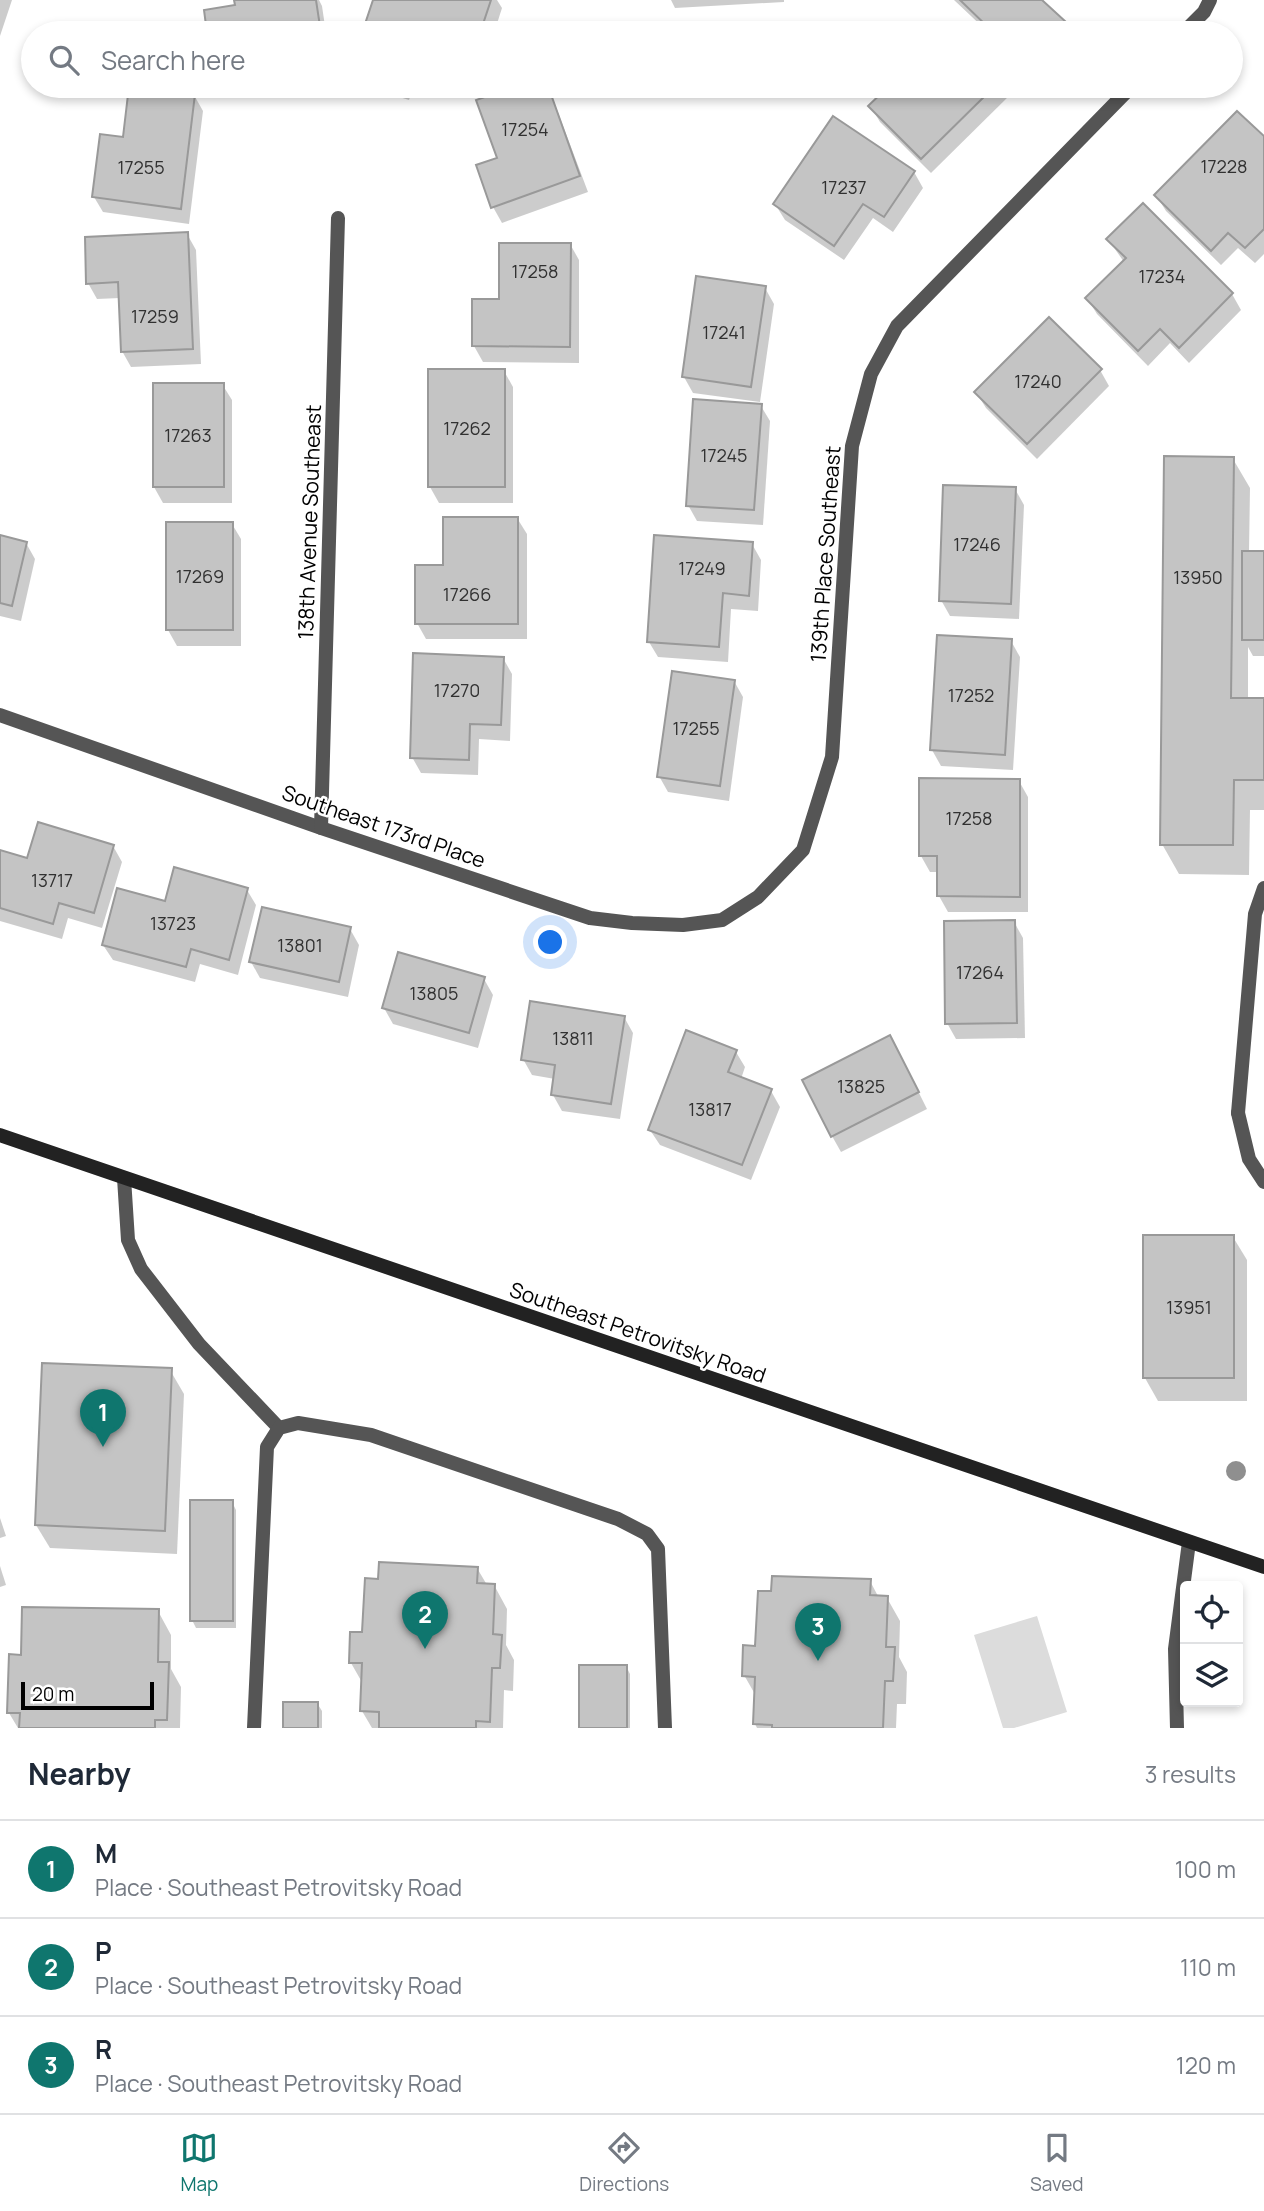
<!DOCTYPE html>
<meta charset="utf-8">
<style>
:root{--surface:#fff;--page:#f6f6f7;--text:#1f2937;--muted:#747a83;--line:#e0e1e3;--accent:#0f766e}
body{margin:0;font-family:Manrope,sans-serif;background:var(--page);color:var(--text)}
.controls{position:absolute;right:21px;bottom:21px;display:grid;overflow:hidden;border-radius:7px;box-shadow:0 4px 10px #0003}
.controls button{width:63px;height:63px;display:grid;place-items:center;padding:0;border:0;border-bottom:2px solid var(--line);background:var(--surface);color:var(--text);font:35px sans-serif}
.scale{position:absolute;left:21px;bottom:18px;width:133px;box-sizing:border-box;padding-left:7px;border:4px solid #000;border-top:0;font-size:19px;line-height:24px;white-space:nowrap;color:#000;-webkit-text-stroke:5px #fff;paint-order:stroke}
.you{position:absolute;left:551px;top:943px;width:24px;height:24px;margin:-18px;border:5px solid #fff;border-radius:50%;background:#1a73e8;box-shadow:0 0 0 10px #1a73e833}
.badge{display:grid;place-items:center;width:46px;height:46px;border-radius:50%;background:var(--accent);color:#fff;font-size:23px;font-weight:700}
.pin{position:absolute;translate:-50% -58px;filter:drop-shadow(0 2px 4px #0008)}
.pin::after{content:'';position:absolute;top:37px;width:24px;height:21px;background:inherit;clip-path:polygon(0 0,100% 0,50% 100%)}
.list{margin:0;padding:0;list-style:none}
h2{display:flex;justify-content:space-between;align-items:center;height:91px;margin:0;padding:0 28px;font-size:30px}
h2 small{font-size:23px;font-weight:400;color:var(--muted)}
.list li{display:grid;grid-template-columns:46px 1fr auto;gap:21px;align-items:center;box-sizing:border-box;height:98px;padding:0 28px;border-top:2px solid var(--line)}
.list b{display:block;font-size:26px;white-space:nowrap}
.list p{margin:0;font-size:23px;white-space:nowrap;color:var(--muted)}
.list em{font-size:23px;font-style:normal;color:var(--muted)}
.icon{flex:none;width:38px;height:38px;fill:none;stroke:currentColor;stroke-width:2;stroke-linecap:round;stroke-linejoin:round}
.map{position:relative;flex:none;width:1264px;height:1728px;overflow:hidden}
.search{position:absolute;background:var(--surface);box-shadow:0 4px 10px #0003;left:21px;right:21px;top:21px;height:77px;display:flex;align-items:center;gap:18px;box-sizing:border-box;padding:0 24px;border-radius:38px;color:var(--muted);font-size:26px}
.sheet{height:385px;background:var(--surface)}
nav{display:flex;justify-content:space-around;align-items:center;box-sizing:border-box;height:98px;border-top:2px solid var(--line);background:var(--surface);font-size:19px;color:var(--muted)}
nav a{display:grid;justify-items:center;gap:4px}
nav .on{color:var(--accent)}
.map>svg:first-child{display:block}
.green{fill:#dcdcdc}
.shadow{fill:#0003}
.building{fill:#c4c4c4;stroke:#999;stroke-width:2}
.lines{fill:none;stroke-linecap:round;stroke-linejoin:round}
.service{stroke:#555;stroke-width:14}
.minor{stroke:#555;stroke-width:14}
.secondary{stroke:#222;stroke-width:14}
.tree{fill:#8f8f8f}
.labels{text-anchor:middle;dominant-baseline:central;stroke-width:5;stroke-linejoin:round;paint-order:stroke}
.number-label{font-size:18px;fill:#313131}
.street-label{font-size:21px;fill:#000;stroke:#fff}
</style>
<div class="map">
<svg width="1264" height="1728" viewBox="0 0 1264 1728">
<rect width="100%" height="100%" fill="#fff"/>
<path class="green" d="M1037 1616 1067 1712 1014 1728H1003L974 1635Z"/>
<g class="shadow">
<path d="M0 0H12L0 36Z"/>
<path d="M235 0H319L322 6 326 33H209L206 11 237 7Z"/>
<path d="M375 0H497L502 8 494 33H364Z"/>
<path d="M671 0H784V2L675 8Z"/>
<path d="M954 0H1044L1042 2 1064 23 1070 33H989Z"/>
<path d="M949 28 955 33H944Z"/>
<path d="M219 86H277L224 93Z"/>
<path d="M364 86H414L409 100Z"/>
<path d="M522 86H548L588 192 502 223 493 207 500 159 479 101Z"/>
<path d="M891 86H1005L1010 95 931 173 880 122 871 107Z"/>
<path d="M194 95 203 111 189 224 103 212 94 197 124 139Z"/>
<path d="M1264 139V254L1255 263 1238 248 1221 265 1166 211 1156 195Z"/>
<path d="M914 172 923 188 893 232 873 218 844 260 785 220 775 204Z"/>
<path d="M1143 205 1232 294 1241 310 1189 363 1170 343 1148 366 1097 314 1087 298 1124 262 1108 239Z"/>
<path d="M187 234 196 250 201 364 131 367 122 351 120 298 97 299 88 283Z"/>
<path d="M570 244 579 260V363L483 362 474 346Z"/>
<path d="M765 288 774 304 760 402 693 393 684 377Z"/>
<path d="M1100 370 1109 386 1037 459 986 408 976 392Z"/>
<path d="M504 371 513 387V503H439L430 487Z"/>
<path d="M222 384 232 400V503H163L154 487Z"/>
<path d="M761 406 770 421 763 525 697 521 688 505Z"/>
<path d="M1233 459 1250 488 1249 553H1264V656H1253L1248 647V700H1264V810H1250L1249 875 1179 874 1162 844Z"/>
<path d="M1015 489 1024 505 1019 619 950 616 941 600Z"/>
<path d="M517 518 527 534V639H426L417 623 445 566Z"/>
<path d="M232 524 241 539V646H177L168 630Z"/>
<path d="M0 537 26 543 35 559 21 621 0 616Z"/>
<path d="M752 544 761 560 758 611 731 609 728 662 658 657 649 642Z"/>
<path d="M1011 641 1020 657 1013 770 941 766 932 750Z"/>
<path d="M503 658 512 674 510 741 479 739 478 775 421 773 412 757Z"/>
<path d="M734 681 743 697 729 801 668 792 659 776Z"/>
<path d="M1019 781 1028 797V912H948L939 896V872H930L921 856Z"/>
<path d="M113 846 122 862 102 928 68 918 62 939 0 921V852L28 860Z"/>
<path d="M247 890 256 905 238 975 200 964 195 982 113 960 103 945 166 903Z"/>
<path d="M1014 922 1023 938 1025 1038 956 1039 947 1023Z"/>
<path d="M350 929 359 945 348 997 260 978 251 962Z"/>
<path d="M484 979 493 995 478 1048 393 1024 384 1008Z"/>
<path d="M624 1017 633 1033 620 1119 562 1111 553 1095 555 1079 532 1075 523 1059Z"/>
<path d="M736 1052 745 1067 741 1079 771 1091 780 1107 751 1180 660 1145 650 1130Z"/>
<path d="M899 1053 927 1109 841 1152 832 1136Z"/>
<path d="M1233 1237 1247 1260V1401H1158L1145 1378Z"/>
<path d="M170 1370 184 1394 177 1554 50 1548 36 1525Z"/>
<path d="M232 1502 236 1510V1628H196L192 1620Z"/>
<path d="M0 1518 6 1536 0 1538Z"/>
<path d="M0 1566 6 1585 0 1587Z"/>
<path d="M477 1568 487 1585H494L507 1609 506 1645 514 1660 513 1691 504 1690 503 1728H372L362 1711 363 1684 351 1663 364 1634 380 1580Z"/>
<path d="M870 1581 879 1598H887L900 1621 899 1657 907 1672 906 1704H897L896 1728H757L755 1724 756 1696 744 1675 757 1647Z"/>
<path d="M158 1611 171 1635V1669L181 1687 180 1728H18L9 1713 23 1657Z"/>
<path d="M626 1666 630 1674V1728H581Z"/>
<path d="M317 1703 322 1711V1728H284Z"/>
</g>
<g class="building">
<path d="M234 0H316L321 33H207L204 10 235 5Z"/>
<path d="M373 0H491L480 33H362Z"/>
<path d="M960 0H1042L1066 22 1055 33H994Z"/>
<path d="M129 86 195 94 181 209 92 197 100 134 123 137Z"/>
<path d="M516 86H548L580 176 491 208 476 165 497 158 476 100Z"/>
<path d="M889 86H995L921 159 868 106Z"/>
<path d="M1237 111 1264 136V229L1245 248 1228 233 1211 251 1154 195Z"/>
<path d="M833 116 915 171 884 217 863 204 834 246 773 204Z"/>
<path d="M1143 203 1233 293 1179 348 1160 329 1138 351 1085 298 1126 258 1106 239Z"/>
<path d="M188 232 193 349 121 352 118 282 86 284 85 237Z"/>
<path d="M499 243H571L570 347 472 346V299H499Z"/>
<path d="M696 276 766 286 751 387 682 377Z"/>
<path d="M1049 317 1102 369 1027 444 974 392Z"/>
<rect x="428" y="369" width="77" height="118"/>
<rect x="153" y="383" width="71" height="104"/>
<path d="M693 399 762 404 754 510 686 506Z"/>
<path d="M1164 456 1234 457 1231 698H1264V780H1234L1233 845H1160Z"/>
<path d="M943 485 1016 487 1011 604 939 601Z"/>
<path d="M443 517H518V624H415V565H443Z"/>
<rect x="166" y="522" width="67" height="108"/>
<path d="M0 535 27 542 12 606 0 603Z"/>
<path d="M654 535 753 542 749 596 723 593 719 647 647 642Z"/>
<rect x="1242" y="551" width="22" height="89"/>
<path d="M937 635 1012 639 1005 755 930 750Z"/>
<path d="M413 653 504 657 501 725 470 724 469 760 410 758Z"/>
<path d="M672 671 735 680 720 786 657 777Z"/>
<path d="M919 778 1020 779V897L937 896V856H919Z"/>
<path d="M38 822 114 845 94 913 59 903 53 924 0 908V850L27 858Z"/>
<path d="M174 867 248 888 229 960 191 949 186 967 102 945 117 888 165 901Z"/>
<path d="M262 907 351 927 339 982 249 962Z"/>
<path d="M1015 920 1017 1023 945 1024 944 921Z"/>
<path d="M398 952 485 977 469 1033 382 1008Z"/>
<path d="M530 1001 625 1016 611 1104 551 1095 555 1065 521 1060Z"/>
<path d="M686 1030 737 1050 728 1072 772 1089 742 1165 648 1130Z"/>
<path d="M890 1035 919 1092 831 1137 802 1080Z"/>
<rect x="1143" y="1235" width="91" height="143"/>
<path d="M42 1363 172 1368 165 1531 35 1525Z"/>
<rect x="190" y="1500" width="43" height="121"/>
<path d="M379 1562 478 1567 477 1583 495 1584 493 1634 502 1635 500 1668H492L490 1722 476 1721V1728H379V1712L360 1711 362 1663H349L350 1632H362L365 1578 378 1579Z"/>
<path d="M772 1576 871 1579 870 1595 888 1596 886 1647H895L893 1681H885L883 1728H772V1725L753 1724 755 1677 742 1676 743 1645 755 1646 758 1591H771Z"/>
<path d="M22 1607 159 1609 158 1662H169L167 1720H155V1728H19L20 1713H7L9 1654 21 1655Z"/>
<rect x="579" y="1665" width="48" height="63"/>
<rect x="283" y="1702" width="35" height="26"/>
</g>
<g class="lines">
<g class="service">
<path d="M1238 1113 1249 1159 1264 1182"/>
<path d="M124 1178 128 1240 141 1269 199 1344 279 1428"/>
<path d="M254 1728 267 1447 279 1428 298 1423 371 1435 618 1519 647 1534 658 1549 665 1728"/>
<path d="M1177 1728 1175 1649 1189 1542"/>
</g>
<g class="minor">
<path d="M1183 33 1204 12 1210 0"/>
<path d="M0 715 321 828 590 918 632 923 683 925 722 920 758 897 803 850 832 757 852 446 871 374 897 326 1132 86"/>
<path d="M321 828 338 218"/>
<path d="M1238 1113 1255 914 1264 888"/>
</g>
<path class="secondary" d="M0 1135 1264 1567"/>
</g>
<circle class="tree" cx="1236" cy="1471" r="10"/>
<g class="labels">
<g class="number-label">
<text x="525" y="129">17254</text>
<text x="1224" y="166">17228</text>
<text x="141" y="167">17255</text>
<text x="844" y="187">17237</text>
<text x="535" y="271">17258</text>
<text x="1162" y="276">17234</text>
<text x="155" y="316">17259</text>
<text x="724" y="332">17241</text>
<text x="1038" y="381">17240</text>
<text x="467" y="428">17262</text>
<text x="188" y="435">17263</text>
<text x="724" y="455">17245</text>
<text x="977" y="544">17246</text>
<text x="702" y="568">17249</text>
<text x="200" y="576">17269</text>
<text x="1198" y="577">13950</text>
<text x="467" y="594">17266</text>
<text x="457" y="690">17270</text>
<text x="971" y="695">17252</text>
<text x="696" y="728">17255</text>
<text x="969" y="818">17258</text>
<text x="52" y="880">13717</text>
<text x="173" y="923">13723</text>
<text x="300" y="945">13801</text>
<text x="980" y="972">17264</text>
<text x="434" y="993">13805</text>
<text x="573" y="1038">13811</text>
<text x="861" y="1086">13825</text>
<text x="710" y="1109">13817</text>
<text x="1189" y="1307">13951</text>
</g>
<g class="street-label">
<text transform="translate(309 522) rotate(-88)">138th Avenue Southeast</text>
<text transform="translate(825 554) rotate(-86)">139th Place Southeast</text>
<text transform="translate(384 826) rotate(19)">Southeast 173rd Place</text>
<text transform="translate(638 1332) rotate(19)">Southeast Petrovitsky Road</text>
</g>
</g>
</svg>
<div class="controls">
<button><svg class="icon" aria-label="locate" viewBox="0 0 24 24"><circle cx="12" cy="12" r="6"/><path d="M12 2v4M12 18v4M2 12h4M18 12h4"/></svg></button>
<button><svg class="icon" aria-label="layers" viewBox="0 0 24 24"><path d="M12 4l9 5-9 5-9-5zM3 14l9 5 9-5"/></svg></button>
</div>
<div class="scale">20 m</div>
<div class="you"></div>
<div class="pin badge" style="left:103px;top:1447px">1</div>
<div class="pin badge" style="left:425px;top:1649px">2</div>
<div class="pin badge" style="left:818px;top:1661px">3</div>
<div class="search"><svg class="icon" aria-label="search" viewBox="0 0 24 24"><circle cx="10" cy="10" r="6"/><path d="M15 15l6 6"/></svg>Search here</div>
</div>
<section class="sheet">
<h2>Nearby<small>3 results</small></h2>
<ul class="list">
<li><span class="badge">1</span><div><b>M</b><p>Place · Southeast Petrovitsky Road</p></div><em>100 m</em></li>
<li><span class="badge">2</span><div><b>P</b><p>Place · Southeast Petrovitsky Road</p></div><em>110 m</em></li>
<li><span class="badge">3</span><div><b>R</b><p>Place · Southeast Petrovitsky Road</p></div><em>120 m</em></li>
</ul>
</section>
<nav>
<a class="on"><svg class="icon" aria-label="map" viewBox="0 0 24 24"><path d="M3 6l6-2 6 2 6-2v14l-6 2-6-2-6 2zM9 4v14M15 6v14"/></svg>Map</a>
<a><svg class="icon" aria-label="directions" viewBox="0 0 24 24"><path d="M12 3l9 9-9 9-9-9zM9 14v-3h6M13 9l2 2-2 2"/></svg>Directions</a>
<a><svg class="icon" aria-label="saved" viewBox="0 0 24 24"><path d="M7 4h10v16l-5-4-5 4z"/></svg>Saved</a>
</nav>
